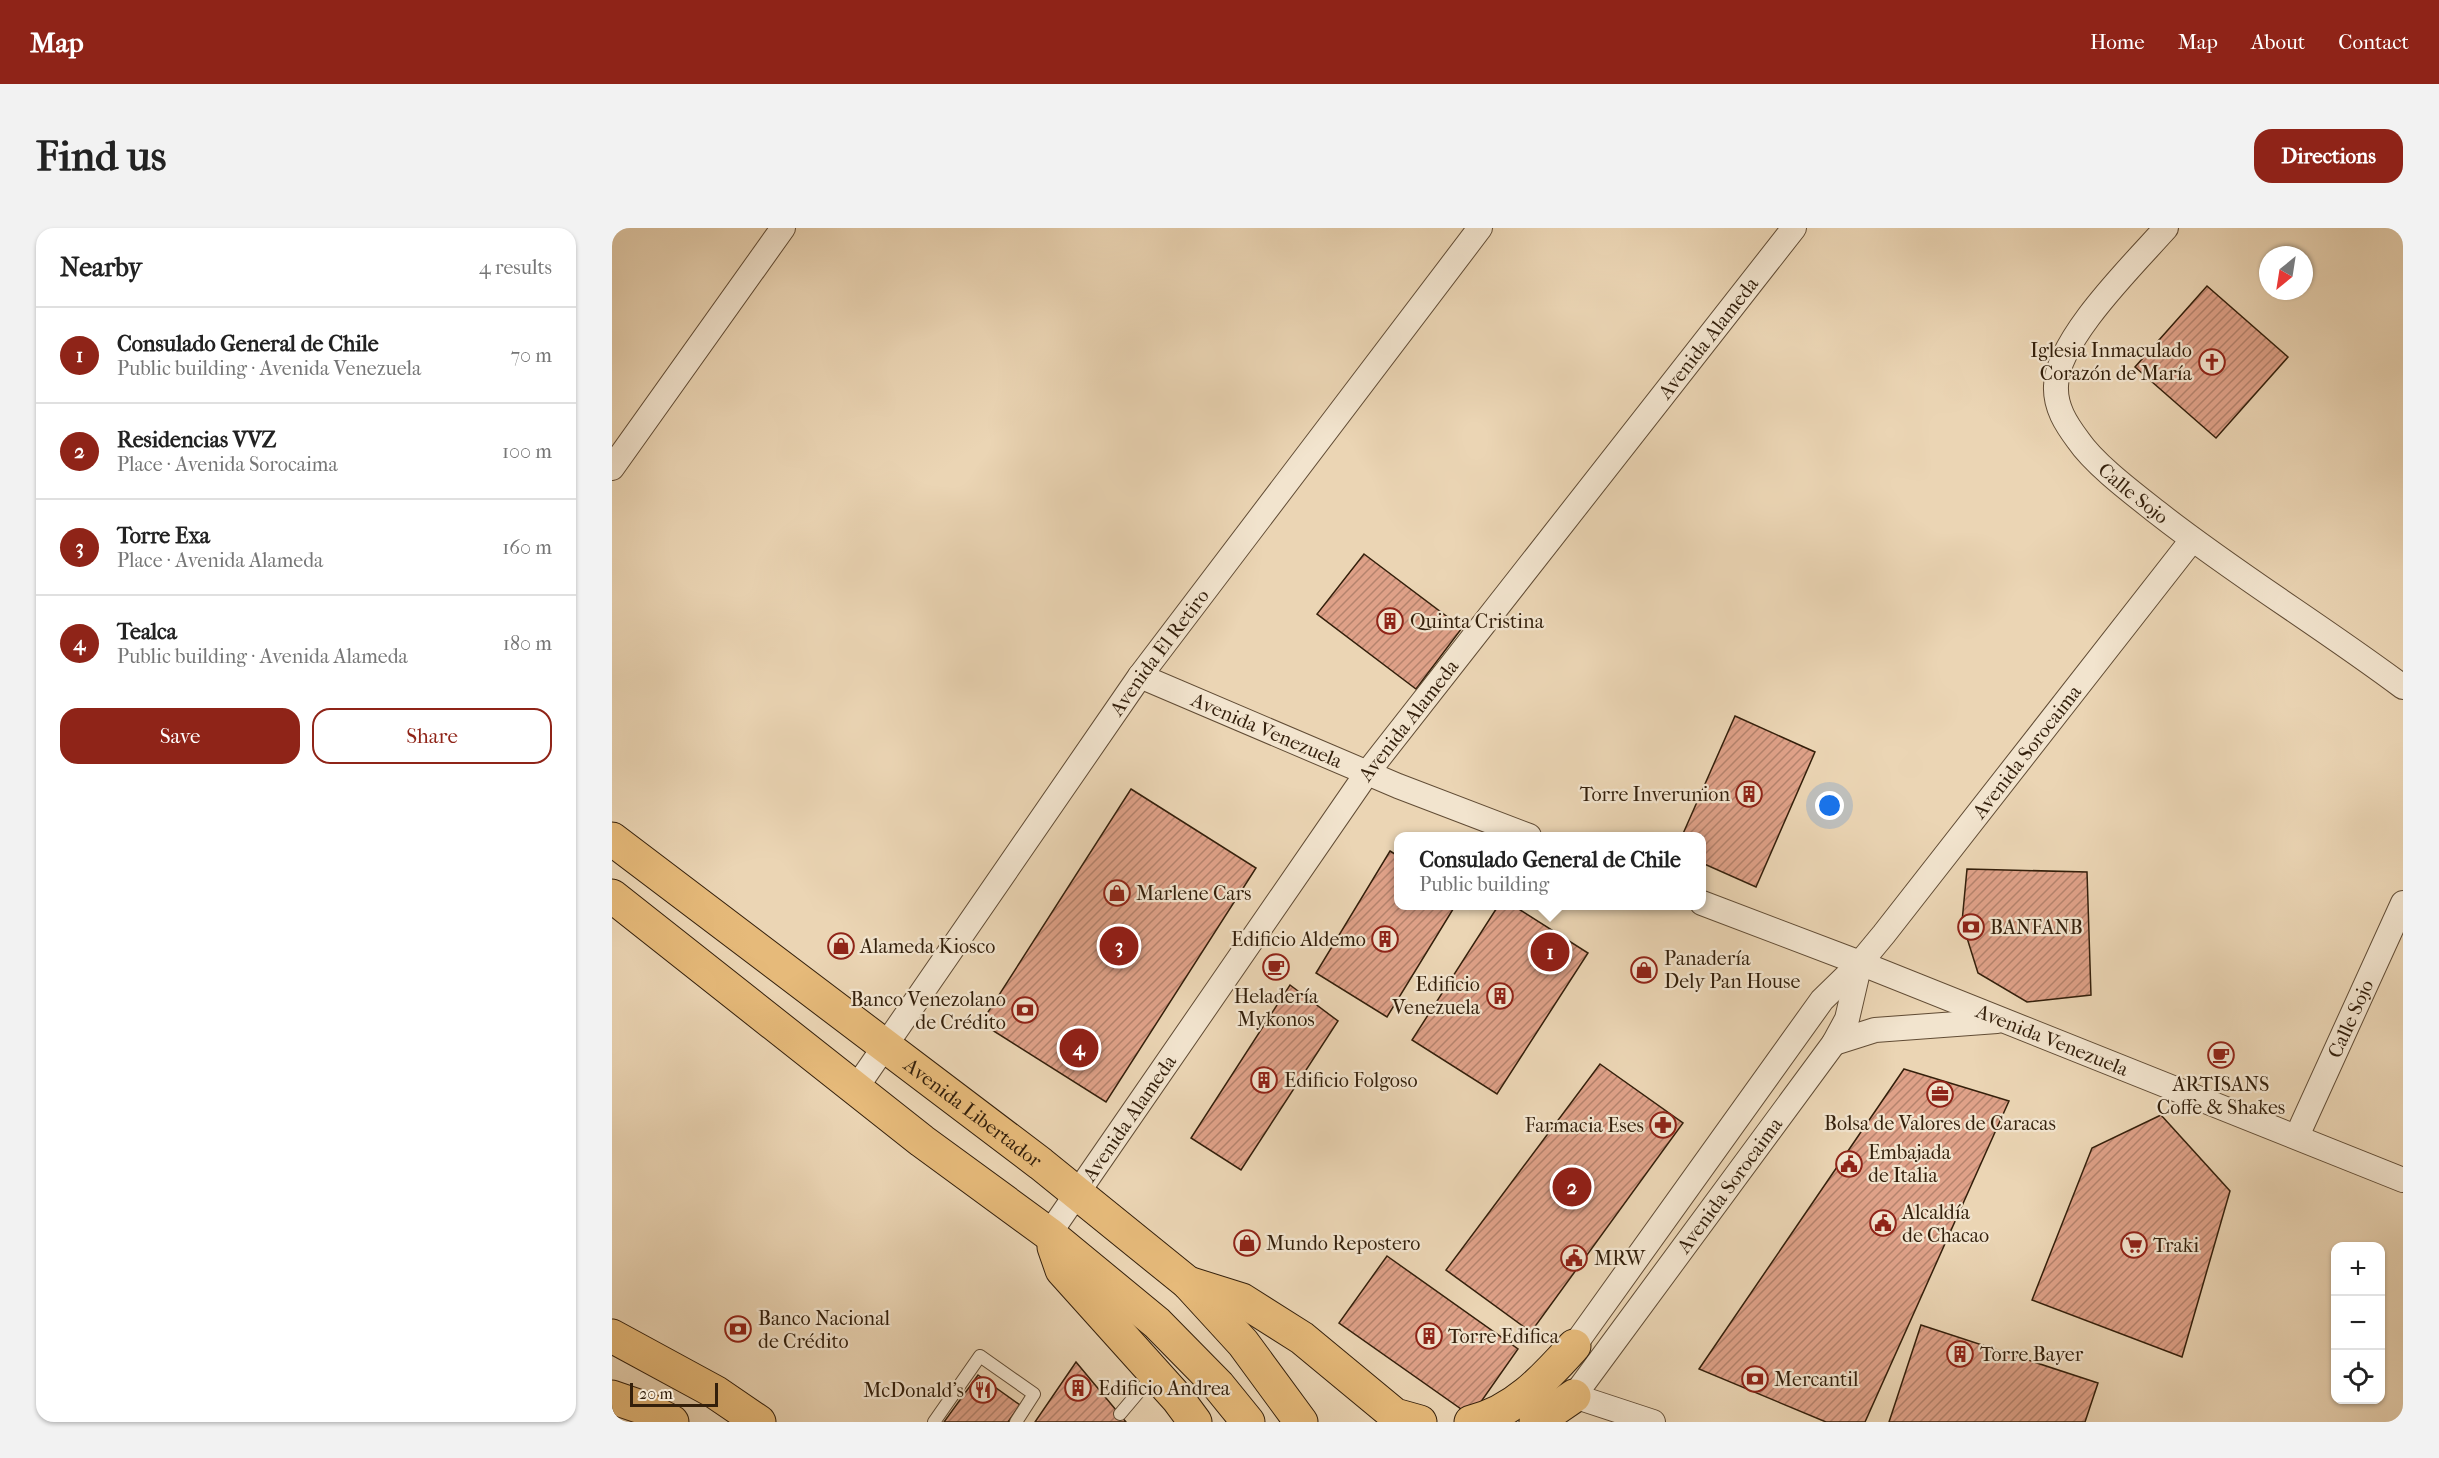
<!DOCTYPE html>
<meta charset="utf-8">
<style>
:root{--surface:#fff;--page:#f2f2f2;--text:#222;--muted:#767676;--line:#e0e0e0;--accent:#8f2418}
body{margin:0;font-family:"IM FELL French Canon",serif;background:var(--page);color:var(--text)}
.controls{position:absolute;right:18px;bottom:18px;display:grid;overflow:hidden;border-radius:12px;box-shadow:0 2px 4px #0004}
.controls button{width:54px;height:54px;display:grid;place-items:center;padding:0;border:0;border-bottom:2px solid var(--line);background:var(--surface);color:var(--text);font:30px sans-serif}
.compass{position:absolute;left:1647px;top:18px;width:54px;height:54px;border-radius:50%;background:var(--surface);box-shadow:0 2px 4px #0004;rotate:210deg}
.scale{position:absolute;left:18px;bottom:15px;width:88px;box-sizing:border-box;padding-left:6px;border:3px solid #331f0b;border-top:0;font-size:16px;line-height:21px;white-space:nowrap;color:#331f0b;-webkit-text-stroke:4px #f2e4ce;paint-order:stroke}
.you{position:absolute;left:1218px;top:578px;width:21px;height:21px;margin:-15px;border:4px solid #fff;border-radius:50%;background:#1a73e8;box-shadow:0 0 0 9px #1a73e833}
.badge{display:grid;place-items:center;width:39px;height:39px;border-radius:50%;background:var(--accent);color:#fff;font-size:20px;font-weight:700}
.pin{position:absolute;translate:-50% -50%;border:3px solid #fff;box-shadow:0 2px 6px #0006}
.popup{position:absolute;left:782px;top:604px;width:312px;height:78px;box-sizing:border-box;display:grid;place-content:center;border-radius:12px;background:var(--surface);filter:drop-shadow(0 2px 4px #0005);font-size:20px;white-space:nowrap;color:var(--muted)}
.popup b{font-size:22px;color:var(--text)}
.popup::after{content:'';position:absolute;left:50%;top:100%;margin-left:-12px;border:12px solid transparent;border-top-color:var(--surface)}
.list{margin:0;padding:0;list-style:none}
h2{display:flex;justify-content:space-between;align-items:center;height:78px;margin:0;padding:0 24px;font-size:26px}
h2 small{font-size:20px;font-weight:400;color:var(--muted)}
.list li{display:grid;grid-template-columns:39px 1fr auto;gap:18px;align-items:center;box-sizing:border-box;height:96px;padding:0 24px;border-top:2px solid var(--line)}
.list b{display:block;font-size:22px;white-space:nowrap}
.list p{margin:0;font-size:20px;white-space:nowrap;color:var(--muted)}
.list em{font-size:20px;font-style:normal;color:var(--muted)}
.actions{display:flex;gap:12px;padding:18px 24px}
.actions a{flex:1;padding:14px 0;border:2px solid var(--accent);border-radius:18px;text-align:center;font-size:21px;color:var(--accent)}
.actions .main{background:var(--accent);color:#fff}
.icon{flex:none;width:33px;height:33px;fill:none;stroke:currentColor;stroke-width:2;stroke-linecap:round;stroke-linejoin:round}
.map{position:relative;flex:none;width:1791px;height:1194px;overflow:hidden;border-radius:18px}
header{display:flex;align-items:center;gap:36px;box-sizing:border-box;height:84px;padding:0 30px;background:var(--accent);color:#fff}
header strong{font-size:28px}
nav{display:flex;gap:33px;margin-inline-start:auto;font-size:21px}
.intro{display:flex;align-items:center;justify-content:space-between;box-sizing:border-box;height:144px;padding:0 36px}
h1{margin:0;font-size:42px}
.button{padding:15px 27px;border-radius:18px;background:var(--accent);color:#fff;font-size:21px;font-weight:700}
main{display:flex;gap:36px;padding:0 36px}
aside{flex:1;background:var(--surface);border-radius:18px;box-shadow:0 2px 4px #0004}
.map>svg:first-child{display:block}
.building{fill:url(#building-hatch);stroke:#331f0b;stroke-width:1.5}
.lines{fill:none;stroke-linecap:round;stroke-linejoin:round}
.service-casing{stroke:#614c35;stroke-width:14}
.minor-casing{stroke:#614c35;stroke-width:26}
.primary-casing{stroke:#331f0b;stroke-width:35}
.service{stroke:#f2e4ce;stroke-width:12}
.minor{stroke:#f2e4ce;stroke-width:24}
.primary{stroke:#e6ba7a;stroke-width:33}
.labels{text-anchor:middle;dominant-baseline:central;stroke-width:4.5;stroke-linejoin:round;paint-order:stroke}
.street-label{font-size:20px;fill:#331f0b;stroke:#f2e4ce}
.poi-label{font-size:20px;fill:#331f0b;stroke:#f2e4ce;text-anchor:start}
</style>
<header>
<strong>Map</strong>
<nav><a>Home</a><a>Map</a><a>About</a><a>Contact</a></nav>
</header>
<div class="intro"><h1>Find us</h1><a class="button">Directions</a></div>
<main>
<aside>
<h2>Nearby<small>4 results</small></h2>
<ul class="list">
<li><span class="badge">1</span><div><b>Consulado General de Chile</b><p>Public building · Avenida Venezuela</p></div><em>70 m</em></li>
<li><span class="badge">2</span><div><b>Residencias VVZ</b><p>Place · Avenida Sorocaima</p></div><em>100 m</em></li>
<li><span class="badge">3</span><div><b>Torre Exa</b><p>Place · Avenida Alameda</p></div><em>160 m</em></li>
<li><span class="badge">4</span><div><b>Tealca</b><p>Public building · Avenida Alameda</p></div><em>180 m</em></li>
</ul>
<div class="actions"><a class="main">Save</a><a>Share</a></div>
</aside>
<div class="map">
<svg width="1791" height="1194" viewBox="0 0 1791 1194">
<defs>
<pattern id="building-hatch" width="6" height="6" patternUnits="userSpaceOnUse" patternTransform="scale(1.5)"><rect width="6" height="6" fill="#dfa188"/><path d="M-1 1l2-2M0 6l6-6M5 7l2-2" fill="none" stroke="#b5836d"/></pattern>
</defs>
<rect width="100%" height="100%" fill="#ebd5b4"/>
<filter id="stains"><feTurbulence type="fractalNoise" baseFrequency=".00333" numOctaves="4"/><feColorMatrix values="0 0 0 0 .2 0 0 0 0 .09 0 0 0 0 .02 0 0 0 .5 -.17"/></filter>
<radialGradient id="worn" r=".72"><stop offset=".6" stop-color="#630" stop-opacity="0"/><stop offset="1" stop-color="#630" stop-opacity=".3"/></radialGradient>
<g class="building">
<path d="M1595 58 1676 129 1604 210 1523 139Z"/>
<path d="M752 326 850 400 804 461 705 386Z"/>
<path d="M1123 488 1203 524 1144 659 1090 635V608H1070Z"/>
<path d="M519 561 644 640 494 874 369 795Z"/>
<path d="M778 623 786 628V678H843L775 789 704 745Z"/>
<path d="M1355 641 1475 644 1479 767 1415 774 1366 745 1350 694Z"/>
<path d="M886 678H902L976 725 885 866 800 812Z"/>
<path d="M678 757 726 793 629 942 579 910Z"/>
<path d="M988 836 1071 895 919 1104 834 1042Z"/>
<path d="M1292 841 1397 873 1253 1194H1214L1087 1141Z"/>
<path d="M1549 887 1618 963 1570 1129 1420 1072 1480 920Z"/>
<path d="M775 1028 906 1121 859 1188 727 1095Z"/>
<path d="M1309 1097 1486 1155 1473 1194H1277Z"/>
<path d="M464 1134 514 1194H423Z"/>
<path d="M366 1147 408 1177 396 1194H332Z"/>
</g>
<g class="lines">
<g class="service-casing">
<g id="service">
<path d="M508 1186 541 1147"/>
<path d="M322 1194 368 1128 422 1166 404 1194"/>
</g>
</g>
<g class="minor-casing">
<g id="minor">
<path id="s1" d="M1554 0C1523 35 1444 112 1444 158 1443 179 1454 196 1466 212 1483 237 1522 266 1546 285 1625 347 1711 399 1791 459"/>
<path d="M0 240 171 0"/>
<path id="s2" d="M528 448 786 558 917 608"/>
<path id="s3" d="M1090 675 1248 735 1791 952"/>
<path d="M1222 815 1263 802 1385 793"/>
<path id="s4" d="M244 860 528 448 868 0"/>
<path id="s5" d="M1685 908 1791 675"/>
<path id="s6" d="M437 1006 755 545 1182 0"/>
<path id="s7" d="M962 1118 1210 772 1248 735 1272 706 1580 312"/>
<path id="s8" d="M1041 1194 962 1168 1222 815 1235 791 1248 735"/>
</g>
</g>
<g class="primary-casing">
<g id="primary">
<path id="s9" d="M0 611 429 936 576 1055 631 1115 689 1194"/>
<path d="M0 668 310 913 437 1006 545 1095 606 1157 636 1194"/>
<path d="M442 1019 450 1042 566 1171 583 1194"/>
<path d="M576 1055 630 1072 690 1110 783 1187 808 1194"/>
<path d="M0 1108 103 1164 147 1194"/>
<path d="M0 1169 35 1181 60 1194"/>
<path d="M859 1194C903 1184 933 1150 962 1118"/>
<path d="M924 1194 962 1168"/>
</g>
</g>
<use href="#service" class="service"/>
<use href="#minor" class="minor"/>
<use href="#primary" class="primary"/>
</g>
<defs>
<g id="church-ring" transform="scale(1.35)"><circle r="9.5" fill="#f2e4ce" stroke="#8f2418" stroke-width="1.5"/><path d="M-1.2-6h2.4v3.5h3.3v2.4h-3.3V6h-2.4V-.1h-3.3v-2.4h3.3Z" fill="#8f2418"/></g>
<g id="building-ring" transform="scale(1.35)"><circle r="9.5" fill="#f2e4ce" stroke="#8f2418" stroke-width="1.5"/><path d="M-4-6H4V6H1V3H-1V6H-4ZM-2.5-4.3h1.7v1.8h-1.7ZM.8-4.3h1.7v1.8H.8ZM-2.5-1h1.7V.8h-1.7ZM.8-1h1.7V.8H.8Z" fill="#8f2418"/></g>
<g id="shop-ring" transform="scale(1.35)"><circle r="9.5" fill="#f2e4ce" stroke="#8f2418" stroke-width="1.5"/><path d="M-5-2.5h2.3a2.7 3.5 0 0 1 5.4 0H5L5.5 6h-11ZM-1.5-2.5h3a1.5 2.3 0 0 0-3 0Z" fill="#8f2418"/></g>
<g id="bank-ring" transform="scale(1.35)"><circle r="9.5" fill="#f2e4ce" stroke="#8f2418" stroke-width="1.5"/><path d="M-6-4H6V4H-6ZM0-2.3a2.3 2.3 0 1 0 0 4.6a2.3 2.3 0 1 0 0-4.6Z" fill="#8f2418"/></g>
<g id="cafe-ring" transform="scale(1.35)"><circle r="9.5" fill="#f2e4ce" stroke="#8f2418" stroke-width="1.5"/><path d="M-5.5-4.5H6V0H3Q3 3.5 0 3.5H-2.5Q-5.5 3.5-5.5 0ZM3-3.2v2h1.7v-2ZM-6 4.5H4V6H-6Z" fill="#8f2418"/></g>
<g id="office-ring" transform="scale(1.35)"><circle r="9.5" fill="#f2e4ce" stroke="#8f2418" stroke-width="1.5"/><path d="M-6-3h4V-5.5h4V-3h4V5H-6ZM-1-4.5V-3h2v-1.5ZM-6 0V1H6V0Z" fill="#8f2418"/></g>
<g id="pharmacy-ring" transform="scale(1.35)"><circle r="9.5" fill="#f2e4ce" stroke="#8f2418" stroke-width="1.5"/><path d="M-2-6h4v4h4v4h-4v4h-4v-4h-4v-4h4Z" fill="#8f2418"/></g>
<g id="civic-ring" transform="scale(1.35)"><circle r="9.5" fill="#f2e4ce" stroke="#8f2418" stroke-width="1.5"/><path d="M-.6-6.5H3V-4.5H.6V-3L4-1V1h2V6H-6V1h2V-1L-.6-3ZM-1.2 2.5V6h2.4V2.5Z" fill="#8f2418"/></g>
<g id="supermarket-ring" transform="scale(1.35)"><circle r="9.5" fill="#f2e4ce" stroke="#8f2418" stroke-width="1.5"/><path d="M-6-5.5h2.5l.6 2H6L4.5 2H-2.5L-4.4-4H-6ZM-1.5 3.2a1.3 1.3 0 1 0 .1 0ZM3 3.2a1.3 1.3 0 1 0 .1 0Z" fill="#8f2418"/></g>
<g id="restaurant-ring" transform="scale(1.35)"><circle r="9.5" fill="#f2e4ce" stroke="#8f2418" stroke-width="1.5"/><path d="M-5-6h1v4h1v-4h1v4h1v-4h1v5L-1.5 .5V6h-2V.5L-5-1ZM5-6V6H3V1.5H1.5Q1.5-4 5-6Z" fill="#8f2418"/></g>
</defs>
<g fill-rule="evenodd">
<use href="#church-ring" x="1600" y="134"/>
<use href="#building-ring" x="778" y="393"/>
<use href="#building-ring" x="1137" y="566"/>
<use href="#shop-ring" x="505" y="665"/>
<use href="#bank-ring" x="1359" y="699"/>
<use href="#building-ring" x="773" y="711"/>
<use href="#shop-ring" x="229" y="718"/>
<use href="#cafe-ring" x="664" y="739"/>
<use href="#shop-ring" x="1032" y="742"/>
<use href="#building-ring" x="888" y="768"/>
<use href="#bank-ring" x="413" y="782"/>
<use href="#cafe-ring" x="1609" y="827"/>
<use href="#building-ring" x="652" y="852"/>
<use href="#office-ring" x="1328" y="866"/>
<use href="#pharmacy-ring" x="1051" y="897"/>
<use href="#civic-ring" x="1237" y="936"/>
<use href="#civic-ring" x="1271" y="995"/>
<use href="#shop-ring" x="635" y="1015"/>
<use href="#supermarket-ring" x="1522" y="1017"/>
<use href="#civic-ring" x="962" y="1030"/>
<use href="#bank-ring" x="126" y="1101"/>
<use href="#building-ring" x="817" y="1108"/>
<use href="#building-ring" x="1348" y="1126"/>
<use href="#bank-ring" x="1143" y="1151"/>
<use href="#building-ring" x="466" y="1160"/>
<use href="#restaurant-ring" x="371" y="1162"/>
</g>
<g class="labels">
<g class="street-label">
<text stroke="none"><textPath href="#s6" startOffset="1113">Avenida Alameda</textPath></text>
<text stroke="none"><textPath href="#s1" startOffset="332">Calle Sojo</textPath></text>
<text stroke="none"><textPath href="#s4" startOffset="531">Avenida El Retiro</textPath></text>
<text stroke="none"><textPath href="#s6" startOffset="627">Avenida Alameda</textPath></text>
<text stroke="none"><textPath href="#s2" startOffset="138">Avenida Venezuela</textPath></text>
<text stroke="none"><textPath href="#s7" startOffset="748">Avenida Sorocaima</textPath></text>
<text stroke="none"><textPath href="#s5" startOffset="129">Calle Sojo</textPath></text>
<text stroke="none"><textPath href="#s3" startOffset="376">Avenida Venezuela</textPath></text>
<text stroke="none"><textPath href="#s9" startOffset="453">Avenida Libertador</textPath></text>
<text stroke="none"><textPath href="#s6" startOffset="141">Avenida Alameda</textPath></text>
<text stroke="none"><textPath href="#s8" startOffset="345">Avenida Sorocaima</textPath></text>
</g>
<g class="poi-label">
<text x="1580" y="122" text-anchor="end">Iglesia Inmaculado<tspan x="1580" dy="23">Corazón de María</tspan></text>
<text x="798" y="393">Quinta Cristina</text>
<text x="1118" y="566" text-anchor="end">Torre Inverunion</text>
<text x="524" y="665">Marlene Cars</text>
<text x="1378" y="699">BANFANB</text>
<text x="754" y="711" text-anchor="end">Edificio Aldemo</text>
<text x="248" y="718">Alameda Kiosco</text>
<text x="1052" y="730">Panadería<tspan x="1052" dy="23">Dely Pan House</tspan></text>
<text x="868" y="756" text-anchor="end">Edificio<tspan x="868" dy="23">Venezuela</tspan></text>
<text x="664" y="768" text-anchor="middle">Heladería<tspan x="664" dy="23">Mykonos</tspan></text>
<text x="394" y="771" text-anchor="end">Banco Venezolano<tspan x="394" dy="23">de Crédito</tspan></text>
<text x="672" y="852">Edificio Folgoso</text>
<text x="1609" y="856" text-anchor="middle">ARTISANS<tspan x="1609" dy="23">Coffe &amp; Shakes</tspan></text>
<text x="1328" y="895" text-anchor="middle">Bolsa de Valores de Caracas</text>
<text x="1032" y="897" text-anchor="end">Farmacia Eses</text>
<text x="1256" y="924">Embajada<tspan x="1256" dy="23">de Italia</tspan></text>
<text x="1290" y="984">Alcaldía<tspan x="1290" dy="23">de Chacao</tspan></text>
<text x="654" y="1015">Mundo Repostero</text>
<text x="1541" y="1017">Traki</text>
<text x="982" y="1030">MRW</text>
<text x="146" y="1090">Banco Nacional<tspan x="146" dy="23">de Crédito</tspan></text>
<text x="836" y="1108">Torre Edifica</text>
<text x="1368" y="1126">Torre Bayer</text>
<text x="1162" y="1151">Mercantil</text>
<text x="486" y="1160">Edificio Andrea</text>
<text x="352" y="1162" text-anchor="end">McDonald's</text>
</g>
</g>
<rect width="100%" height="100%" filter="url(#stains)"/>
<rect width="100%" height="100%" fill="url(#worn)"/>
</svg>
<div class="controls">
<button>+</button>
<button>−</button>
<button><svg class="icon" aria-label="locate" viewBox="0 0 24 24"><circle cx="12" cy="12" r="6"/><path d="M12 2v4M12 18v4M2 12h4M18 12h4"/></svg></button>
</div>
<svg class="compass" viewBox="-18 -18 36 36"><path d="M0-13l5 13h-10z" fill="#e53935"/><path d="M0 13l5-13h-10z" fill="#767676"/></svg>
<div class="scale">20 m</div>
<div class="you"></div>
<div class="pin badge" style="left:938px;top:724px">1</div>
<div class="popup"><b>Consulado General de Chile</b>Public building</div>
<div class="pin badge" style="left:960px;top:959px">2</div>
<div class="pin badge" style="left:507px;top:718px">3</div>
<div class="pin badge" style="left:467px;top:820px">4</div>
</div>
</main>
